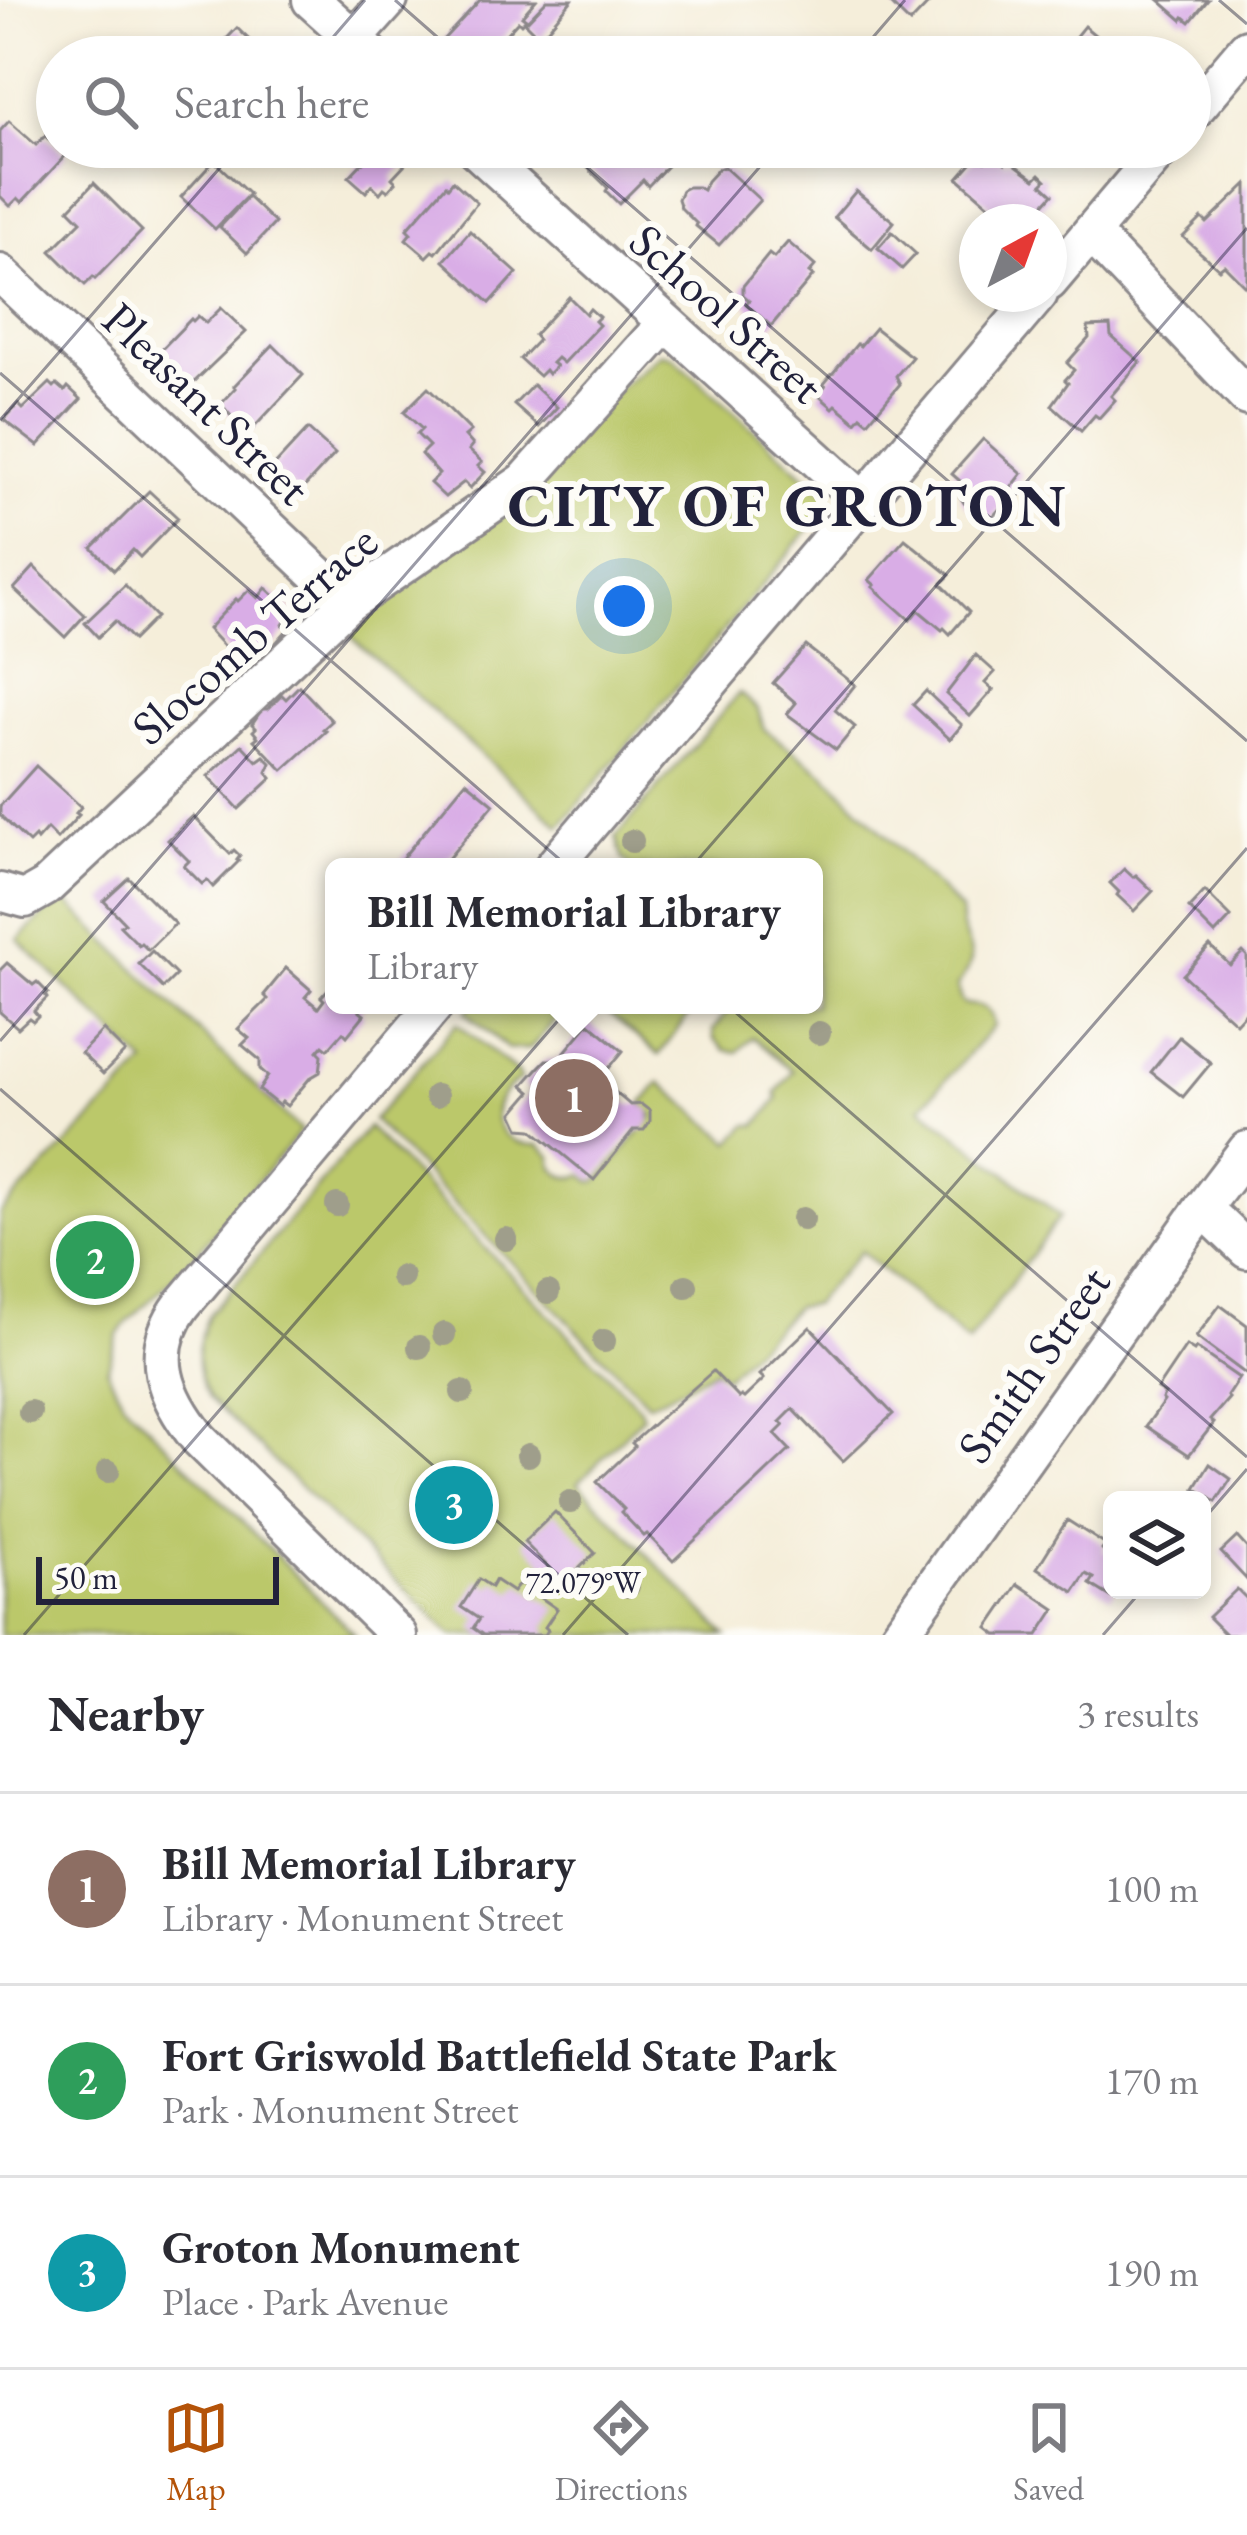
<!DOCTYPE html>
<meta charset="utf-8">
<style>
:root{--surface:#fff;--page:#f2f2f3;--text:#2b2b33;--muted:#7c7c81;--line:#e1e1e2;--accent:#b45309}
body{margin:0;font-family:"EB Garamond",serif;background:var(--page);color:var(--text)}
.controls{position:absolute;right:36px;bottom:36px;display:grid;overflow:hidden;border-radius:18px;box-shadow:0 6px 18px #0003}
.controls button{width:108px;height:108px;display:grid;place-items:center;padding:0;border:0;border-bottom:3px solid var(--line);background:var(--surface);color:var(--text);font:60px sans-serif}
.compass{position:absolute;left:959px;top:204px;width:108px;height:108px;border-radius:50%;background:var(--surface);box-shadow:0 6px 18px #0003;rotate:41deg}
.scale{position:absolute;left:36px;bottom:30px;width:243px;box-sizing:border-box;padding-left:12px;border:6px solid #22223b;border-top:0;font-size:33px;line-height:42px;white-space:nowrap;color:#22223b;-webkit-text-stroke:9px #fdfcf7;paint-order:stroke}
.you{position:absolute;left:624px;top:606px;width:42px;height:42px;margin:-30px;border:9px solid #fff;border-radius:50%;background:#1a73e8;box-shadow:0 0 0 18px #1a73e833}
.badge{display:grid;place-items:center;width:78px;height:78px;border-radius:50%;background:var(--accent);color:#fff;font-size:39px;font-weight:700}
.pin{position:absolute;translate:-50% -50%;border:6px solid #fff;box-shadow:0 3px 12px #0006}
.popup{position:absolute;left:325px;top:858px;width:498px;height:156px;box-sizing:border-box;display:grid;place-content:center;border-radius:18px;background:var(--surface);filter:drop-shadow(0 3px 9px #0005);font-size:39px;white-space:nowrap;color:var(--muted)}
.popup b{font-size:45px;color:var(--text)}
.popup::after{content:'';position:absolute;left:50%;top:100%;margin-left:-24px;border:24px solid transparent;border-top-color:var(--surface)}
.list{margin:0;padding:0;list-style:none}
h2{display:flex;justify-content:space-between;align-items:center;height:156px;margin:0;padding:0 48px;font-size:51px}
h2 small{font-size:39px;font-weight:400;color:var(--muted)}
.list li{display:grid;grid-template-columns:78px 1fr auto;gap:36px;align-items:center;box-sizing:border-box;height:192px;padding:0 48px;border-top:3px solid var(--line)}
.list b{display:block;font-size:45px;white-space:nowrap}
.list p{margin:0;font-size:39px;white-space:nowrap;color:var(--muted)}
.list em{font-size:39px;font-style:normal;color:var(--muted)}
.icon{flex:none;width:66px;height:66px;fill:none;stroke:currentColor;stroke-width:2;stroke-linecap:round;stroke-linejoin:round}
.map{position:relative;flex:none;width:1247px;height:1635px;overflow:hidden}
.search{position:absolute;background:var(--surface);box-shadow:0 6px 18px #0003;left:36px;right:36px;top:36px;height:132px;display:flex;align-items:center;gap:30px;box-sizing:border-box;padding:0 42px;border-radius:66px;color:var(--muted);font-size:45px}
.sheet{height:732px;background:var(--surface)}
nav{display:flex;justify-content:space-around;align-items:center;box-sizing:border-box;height:168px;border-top:3px solid var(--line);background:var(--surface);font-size:33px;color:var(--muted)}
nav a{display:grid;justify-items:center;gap:6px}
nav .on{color:var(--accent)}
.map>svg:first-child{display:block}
.green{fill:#bbc86a;stroke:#6e7552;stroke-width:3}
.building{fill:#d9ade6}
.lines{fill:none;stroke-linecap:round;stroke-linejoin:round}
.minor-casing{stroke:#8c888a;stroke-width:42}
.minor{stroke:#fff;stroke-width:36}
.tree{fill:#9f9e8b}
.ticks{fill:none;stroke:#22223b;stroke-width:3;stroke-opacity:0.45}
.labels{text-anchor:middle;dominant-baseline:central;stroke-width:12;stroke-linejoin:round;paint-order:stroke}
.street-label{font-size:48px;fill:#22223b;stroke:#fdfcf7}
.district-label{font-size:60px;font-weight:bold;letter-spacing:3px;fill:#22223b;stroke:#fdfcf7}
.ticks-label{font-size:30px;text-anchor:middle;fill:#22223b;stroke:#fdfcf7;stroke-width:12;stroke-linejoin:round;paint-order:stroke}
</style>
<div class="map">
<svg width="1247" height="1635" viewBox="0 0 1247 1635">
<rect width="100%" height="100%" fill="#fdfcf7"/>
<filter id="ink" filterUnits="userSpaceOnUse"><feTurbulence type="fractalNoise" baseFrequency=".00833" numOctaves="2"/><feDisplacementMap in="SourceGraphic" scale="24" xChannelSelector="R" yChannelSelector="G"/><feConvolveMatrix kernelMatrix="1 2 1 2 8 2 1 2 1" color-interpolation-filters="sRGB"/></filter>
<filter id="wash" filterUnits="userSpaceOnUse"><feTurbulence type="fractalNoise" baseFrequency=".004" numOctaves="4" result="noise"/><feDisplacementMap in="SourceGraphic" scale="48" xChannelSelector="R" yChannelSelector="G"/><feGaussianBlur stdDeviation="2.7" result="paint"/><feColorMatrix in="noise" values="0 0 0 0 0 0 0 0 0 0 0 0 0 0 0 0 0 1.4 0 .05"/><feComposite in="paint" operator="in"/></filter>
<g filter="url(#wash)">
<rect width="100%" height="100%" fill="#f5eeda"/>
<g class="green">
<path d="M661 353 673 357 828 496 829 505 560 826 336 623Z"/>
<path d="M739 693 758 709 764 729 826 775 961 911C958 932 973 944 971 960 970 969 962 979 957 987L961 1001 965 1005C980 1004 992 1007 994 1026L921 1107 1060 1216 968 1343 861 1251 812 1305 796 1307 725 1377 715 1369 665 1397 648 1403 373 1120 457 1023 517 1072 521 1079C478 1104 494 1147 539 1145L552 1157V1164C559 1177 570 1180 583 1175L592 1182H597L653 1116 641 1105 660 1082 731 1142 748 1125H757L778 1099 776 1093 793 1071 753 1037 737 1052 725 1050 714 1039 713 1030 732 1005H814V867H631L622 858 616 837Z"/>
<path d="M62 897 301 1131 185 1267 128 1321 118 1335 107 1370 123 1401 355 1635H0V1213L146 1064 18 940Z"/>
<path d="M472 1005H562L564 1010 530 1049H508L466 1012Z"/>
<path d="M598 1005H696L659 1055Z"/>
<path d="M368 1127 640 1408 643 1416 578 1483 726 1635H452L209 1398C193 1368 195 1345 209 1315Z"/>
</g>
<g id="blocks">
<g class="building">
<path d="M480 0H536L522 16 526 19 521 24 518 21 485 57H457L441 42Z"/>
<path d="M547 0H572L540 38 525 23Z"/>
<path d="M887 0H932L910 23Z"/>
<path d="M1159 0H1208L1190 22 1184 17 1182 20Z"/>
<path d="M1084 26 1118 54 1116 57H1059Z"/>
<path d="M237 28 267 57H226L217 49Z"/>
<path d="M9 121 36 145 45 136 66 155 22 202 18 198 10 206 0 196V131Z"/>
<path d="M346 147H421L392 178 396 182 388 191 384 188 380 193 372 185 366 192 349 177 363 162Z"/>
<path d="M610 147H680L683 149 648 186 643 180 619 204 606 191 608 188 588 168Z"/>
<path d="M993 152 1005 163 1008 159 1035 179 1040 174 1046 180 1042 184 1053 194 1028 222H1009L958 178 978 155 985 161Z"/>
<path d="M214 161 249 194 215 229 181 197Z"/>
<path d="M724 167 760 200 719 245 696 226 697 224 681 208 678 199 682 190 688 187H698L703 190 707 181 718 169Z"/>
<path d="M453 181 477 203 436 253 433 251 427 257 406 239 411 233 407 229 446 185 448 187Z"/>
<path d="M94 183 142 231 95 279 93 277 85 285 51 251 81 221 69 209Z"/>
<path d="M1247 184V288L1224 265 1219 269 1183 237 1202 218 1207 223Z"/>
<path d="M856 191 894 222 872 249 834 217Z"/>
<path d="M248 197 275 223 247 253 220 227Z"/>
<path d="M470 231 517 273 490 303 444 261Z"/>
<path d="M892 232 916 254 902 269 878 248Z"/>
<path d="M788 242 815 266 809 273 813 276 771 326 746 304 749 300 743 295V286L769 254 774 258Z"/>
<path d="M569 297 586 314 590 309 599 317 595 321 599 325 563 363 557 358 552 363 556 366 548 374 545 370 539 376 520 359 538 340 534 335Z"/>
<path d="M221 308 246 332 189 387 156 355 191 319 193 321 198 316 206 323Z"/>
<path d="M1110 326 1111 336 1140 362 1111 396 1115 400 1099 418 1095 415 1081 431 1052 405 1068 383 1065 380 1074 370 1067 363 1089 338 1088 327Z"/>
<path d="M875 328 912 357 896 376 900 384 868 422 861 416 856 422 836 405 833 408 818 395 825 386 823 385 857 344 860 346Z"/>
<path d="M273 345 303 375 247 435 221 404 236 388 234 386Z"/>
<path d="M50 383 54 387 57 384 65 391 68 387 81 399 38 446 4 420 18 404 23 409Z"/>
<path d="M533 385 557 407 539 427 514 405Z"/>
<path d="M428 388 471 431 465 436 473 445 469 450 482 462 478 466 485 472 470 488 464 482 445 497 430 483 439 474 421 454 429 446 417 434 422 429 404 412Z"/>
<path d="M308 429 335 454 299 493 272 468Z"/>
<path d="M983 439 1022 474 1001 501 1004 504 987 523 964 503 960 497 968 488 952 474Z"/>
<path d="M149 491 178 518 140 557 133 550 114 570 92 548Z"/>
<path d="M905 539 950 575 941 584 969 612 950 634 944 628 942 630 918 610 910 620 873 587 875 585 869 580Z"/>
<path d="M34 567 85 615 65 637 14 589Z"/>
<path d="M125 585 156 617 133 640 115 621 98 637 85 623Z"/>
<path d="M266 588 291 611 283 625 288 629 274 645 269 641 253 659 242 648 236 655 230 653 208 629 236 599 238 601 249 590 258 598Z"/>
<path d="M806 646 855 685 835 710 855 727 836 750 787 714 796 703 773 683Z"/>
<path d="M976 655 995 672 985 683 993 690 970 716 946 694Z"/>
<path d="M299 686 332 721 323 729 326 731 283 770 254 740 258 737 253 731 256 728 252 724 262 709H268L282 695 286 699Z"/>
<path d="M926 691 962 725 950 739 913 705Z"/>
<path d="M242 745 257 761 264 756 271 763 267 772 272 778 239 809 208 776Z"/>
<path d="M36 766 81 807 76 813 79 815 57 839 47 829 37 840 35 837 29 843 0 815V806Z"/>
<path d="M466 781 494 804 441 867H395Z"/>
<path d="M193 816 230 854 234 850 240 856 237 860 239 861 213 887 207 880 202 884 184 866 189 861 168 840Z"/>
<path d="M1124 869 1133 877 1136 875 1153 891 1134 911 1117 895 1119 892 1110 883Z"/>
<path d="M129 878 175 924 148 950 141 943 139 945 120 926 125 923 104 901Z"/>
<path d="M1205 891 1231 917 1215 934 1189 908Z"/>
<path d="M1210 946 1230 965 1243 952 1247 956V1011L1236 1023 1183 975Z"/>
<path d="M152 951 176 975 163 988 139 964Z"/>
<path d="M7 963 33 985 37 982 48 993 45 995 47 998 34 1011 38 1016 33 1021 29 1018 18 1028 0 1012V970Z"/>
<path d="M286 968 311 990 305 997 318 1008 324 1000 321 997 330 987 334 990V1005H365L359 1011 364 1015 347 1036 343 1032 328 1049 323 1045 318 1051 322 1055 320 1072 310 1078 287 1106 282 1102 279 1106 259 1090 268 1076 260 1069V1060L242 1045 249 1038 238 1029 268 999 264 995Z"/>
<path d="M589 1023 623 1051 600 1079 630 1105 641 1104 650 1111V1121L644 1130H634L594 1180 532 1129 520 1128 513 1113 531 1092 523 1085 538 1068 546 1060H558Z"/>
<path d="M103 1030 125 1052 103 1074 81 1053Z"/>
<path d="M1179 1037 1211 1063 1183 1097 1151 1072Z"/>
<path d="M1220 1305 1247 1325V1375L1196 1337Z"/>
<path d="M810 1327 893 1414 843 1461 793 1409 780 1422 784 1425 775 1434 790 1450 673 1561 647 1534 644 1536 621 1512 624 1509 597 1482 635 1446 632 1443 713 1371 739 1398 741 1396 744 1398 764 1379 760 1375Z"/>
<path d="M1186 1346 1194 1351 1196 1348 1239 1378 1227 1396 1229 1398 1210 1420 1214 1423 1189 1455 1146 1426 1164 1401 1162 1399 1165 1394 1157 1389Z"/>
<path d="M1210 1464 1231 1479 1216 1502 1195 1488Z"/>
<path d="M449 1477 483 1499 459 1534 426 1511Z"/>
<path d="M555 1512 595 1553 564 1583 524 1542Z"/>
<path d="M1067 1520 1106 1545 1102 1550 1112 1556V1590H1116L1111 1597 1090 1584 1094 1578 1086 1574 1074 1592 1037 1568Z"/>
<path d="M1237 1537 1247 1548V1580L1221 1552Z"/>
<path d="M479 1579 491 1587 495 1580 513 1592 520 1583 557 1609 545 1627 548 1630 545 1635H483L473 1628 479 1619 461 1607Z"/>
<path d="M1018 1584 1055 1609 1038 1635H997L988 1628Z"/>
<path d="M1237 1589 1247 1599V1635H1226L1208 1617Z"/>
</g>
</g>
</g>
<g filter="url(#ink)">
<use href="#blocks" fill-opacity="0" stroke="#8c888a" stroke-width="3"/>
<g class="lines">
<g class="minor-casing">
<g id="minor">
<path d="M311 0 374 57"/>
<path d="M354 39 389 0"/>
<path d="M1190 115 1247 48"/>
<path d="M473 147 863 501"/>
<path d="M1091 233 1247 397"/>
<path d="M0 273 348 603"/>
<path d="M1049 282 1163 147"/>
<path d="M553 867 1039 294"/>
<path d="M0 892 25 899 46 887 348 603 525 481 666 323"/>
<path d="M1203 1208 1247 1250"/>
<path d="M398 1635 199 1439C165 1397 146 1353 182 1305L435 1005"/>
<path d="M899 1635 1203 1208 1247 1150"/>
</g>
</g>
<use href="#minor" class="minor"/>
</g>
<g class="tree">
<circle cx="632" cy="841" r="12"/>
<circle cx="819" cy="1033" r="12"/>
<circle cx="436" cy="1096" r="12"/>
<circle cx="337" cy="1205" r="12"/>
<circle cx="803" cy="1219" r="12"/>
<circle cx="506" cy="1239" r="12"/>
<circle cx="402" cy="1277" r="12"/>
<circle cx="686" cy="1286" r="12"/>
<circle cx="548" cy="1292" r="12"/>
<circle cx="444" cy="1334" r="12"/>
<circle cx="604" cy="1341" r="12"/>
<circle cx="419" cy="1347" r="12"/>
<circle cx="462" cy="1392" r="12"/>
<circle cx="30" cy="1412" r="12"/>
<circle cx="528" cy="1455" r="12"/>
<circle cx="108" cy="1471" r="12"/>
<circle cx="570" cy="1502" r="12"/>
<circle cx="628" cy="1586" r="12"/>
</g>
</g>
<path class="ticks" d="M395 0 460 57M1219 0 1247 24M316 57 365 0M856 57 905 0M564 147 1247 741M0 373 1247 1457M0 420 238 147M0 1041 777 147M0 1089 628 1635M1202 1521 1247 1469M24 1635 1247 228M563 1635 1247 848M1103 1635 1142 1590"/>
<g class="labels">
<g class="street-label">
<text transform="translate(727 313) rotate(42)">School Street</text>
<text transform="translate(207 403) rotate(44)">Pleasant Street</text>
<text transform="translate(254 634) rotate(-41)">Slocomb Terrace</text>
<text transform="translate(1033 1364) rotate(-55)">Smith Street</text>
</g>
<g class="district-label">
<text x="788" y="505">CITY OF GROTON</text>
</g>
</g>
<g class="ticks-label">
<text x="583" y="1593">72.079°W</text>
</g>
</svg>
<div class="controls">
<button><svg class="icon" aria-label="layers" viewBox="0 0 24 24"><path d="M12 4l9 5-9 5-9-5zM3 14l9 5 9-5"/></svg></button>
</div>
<svg class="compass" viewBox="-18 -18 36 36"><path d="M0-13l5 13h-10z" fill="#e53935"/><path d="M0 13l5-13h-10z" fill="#7c7c81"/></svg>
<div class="scale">50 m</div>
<div class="you"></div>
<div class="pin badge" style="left:574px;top:1098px;background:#8d6e63">1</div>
<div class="popup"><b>Bill Memorial Library</b>Library</div>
<div class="pin badge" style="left:95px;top:1260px;background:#2e9e5b">2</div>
<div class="pin badge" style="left:454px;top:1505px;background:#0f9aa8">3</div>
<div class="search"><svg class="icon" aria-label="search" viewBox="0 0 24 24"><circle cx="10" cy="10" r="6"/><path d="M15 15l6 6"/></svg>Search here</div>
</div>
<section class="sheet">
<h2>Nearby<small>3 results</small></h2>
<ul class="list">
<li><span class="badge" style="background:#8d6e63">1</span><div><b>Bill Memorial Library</b><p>Library · Monument Street</p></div><em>100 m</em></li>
<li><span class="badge" style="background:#2e9e5b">2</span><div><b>Fort Griswold Battlefield State Park</b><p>Park · Monument Street</p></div><em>170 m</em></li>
<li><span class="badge" style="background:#0f9aa8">3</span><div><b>Groton Monument</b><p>Place · Park Avenue</p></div><em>190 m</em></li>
</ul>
</section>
<nav>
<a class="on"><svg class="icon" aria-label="map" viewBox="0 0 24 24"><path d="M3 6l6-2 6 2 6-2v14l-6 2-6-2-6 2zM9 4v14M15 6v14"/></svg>Map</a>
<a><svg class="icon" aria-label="directions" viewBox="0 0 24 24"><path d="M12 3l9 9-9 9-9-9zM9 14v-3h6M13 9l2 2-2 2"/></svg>Directions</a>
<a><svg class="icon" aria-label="saved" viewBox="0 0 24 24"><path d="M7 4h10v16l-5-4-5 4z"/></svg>Saved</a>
</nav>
